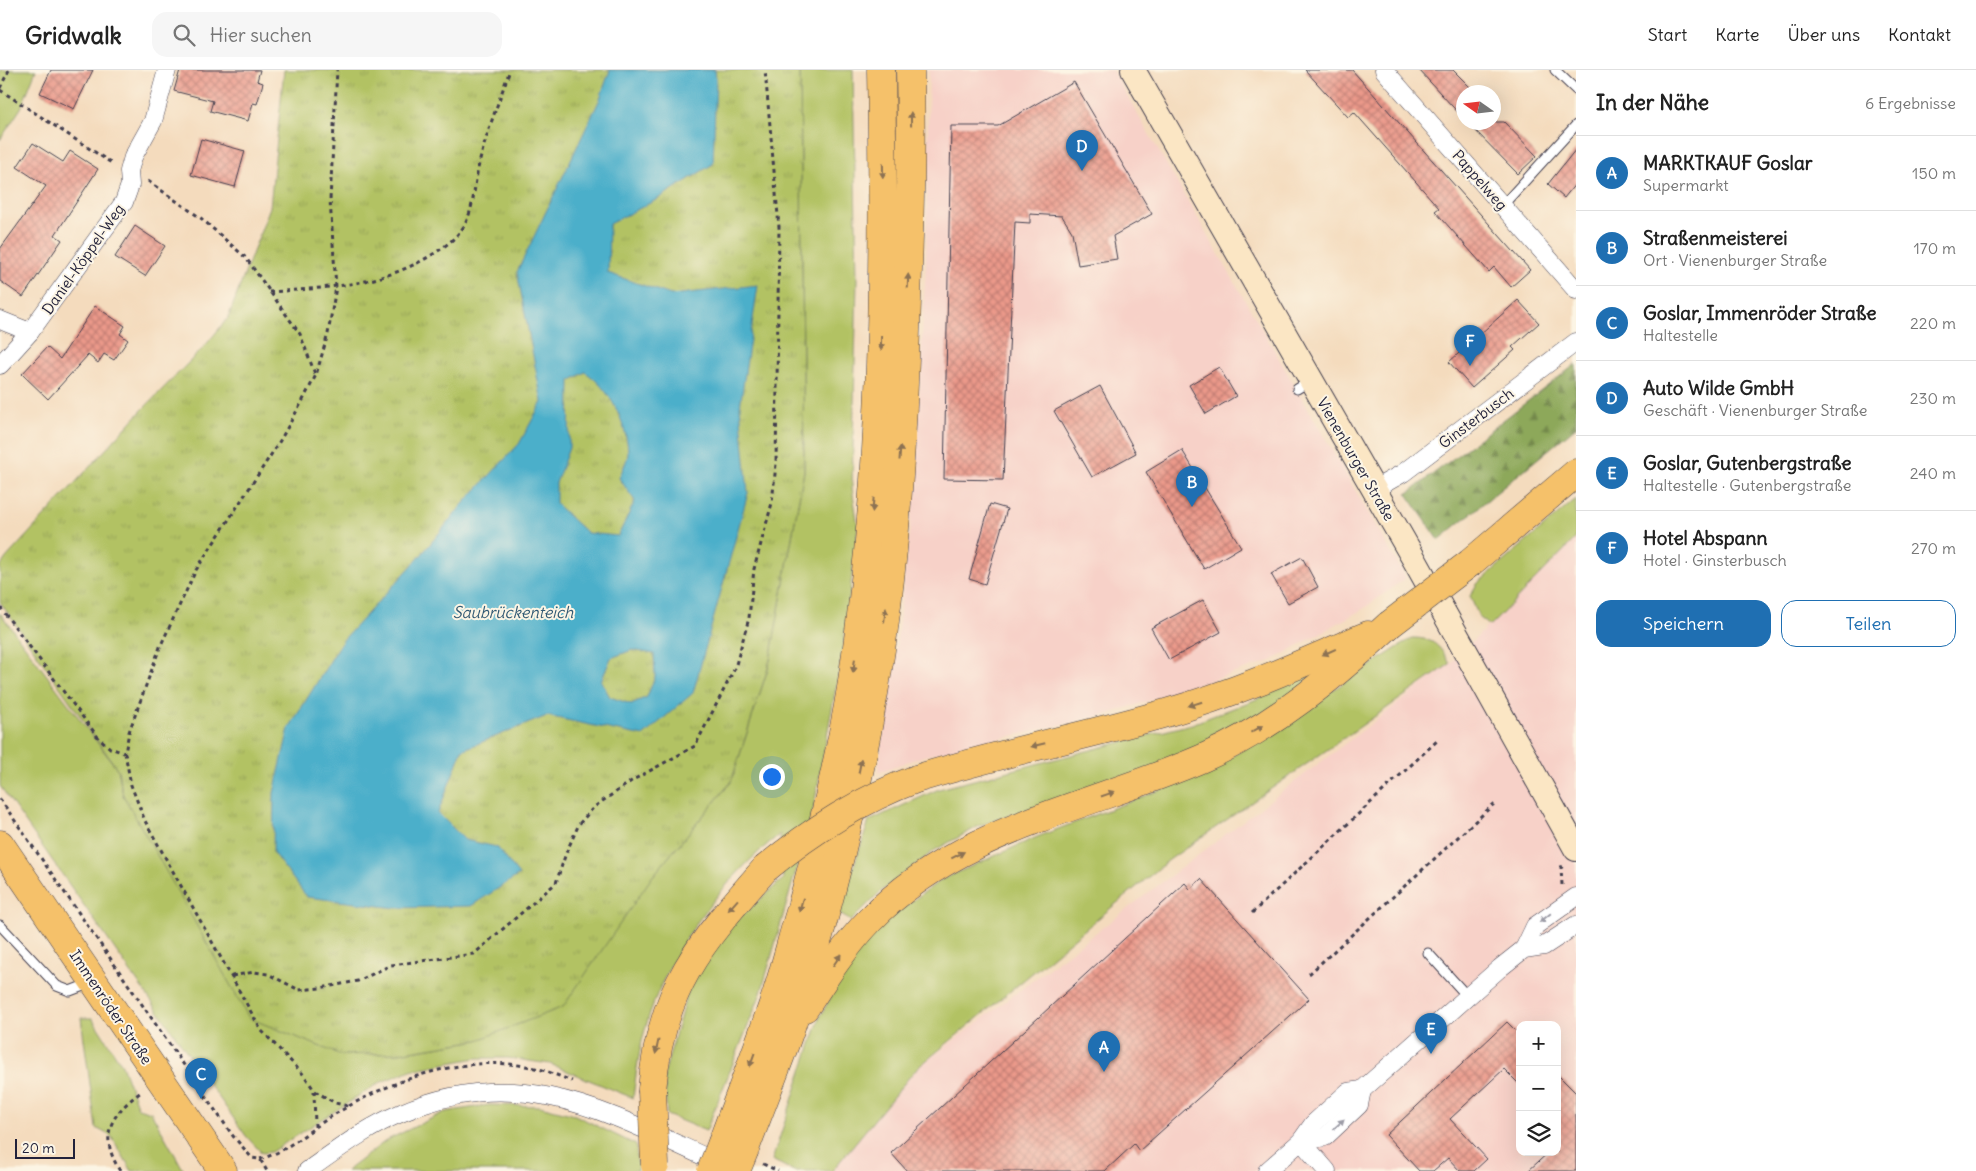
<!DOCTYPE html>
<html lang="de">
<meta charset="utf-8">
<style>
:root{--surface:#fff;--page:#f6f6f6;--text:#222;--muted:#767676;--line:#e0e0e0;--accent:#1f6fb2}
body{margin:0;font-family:Delius,sans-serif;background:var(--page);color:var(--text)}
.controls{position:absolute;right:15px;bottom:15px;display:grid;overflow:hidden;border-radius:10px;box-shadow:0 5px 20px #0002}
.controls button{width:45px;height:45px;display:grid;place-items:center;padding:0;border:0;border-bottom:1px solid var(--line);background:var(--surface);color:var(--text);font:25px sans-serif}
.compass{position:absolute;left:1456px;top:15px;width:45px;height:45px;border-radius:50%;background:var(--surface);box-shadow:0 5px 20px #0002;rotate:284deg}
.scale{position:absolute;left:15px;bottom:12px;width:60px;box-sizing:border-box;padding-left:5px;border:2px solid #22223b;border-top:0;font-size:14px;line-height:18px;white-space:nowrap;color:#22223b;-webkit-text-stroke:4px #fcf5e5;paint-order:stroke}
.you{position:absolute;left:771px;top:706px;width:18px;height:18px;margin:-12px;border:4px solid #fff;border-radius:50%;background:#1a73e8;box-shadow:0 0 0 8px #1a73e833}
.badge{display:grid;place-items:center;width:32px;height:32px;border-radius:50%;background:var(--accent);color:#fff;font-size:16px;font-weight:700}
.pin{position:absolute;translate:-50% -41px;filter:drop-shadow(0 1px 2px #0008)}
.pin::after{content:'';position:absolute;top:26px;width:18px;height:15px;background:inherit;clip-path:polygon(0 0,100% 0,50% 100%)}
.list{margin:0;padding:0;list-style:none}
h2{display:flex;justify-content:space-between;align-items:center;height:65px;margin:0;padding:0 20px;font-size:21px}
h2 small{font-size:16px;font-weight:400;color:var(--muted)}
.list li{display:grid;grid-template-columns:32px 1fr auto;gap:15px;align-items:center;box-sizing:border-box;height:75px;padding:0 20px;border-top:1px solid var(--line)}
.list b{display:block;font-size:19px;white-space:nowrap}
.list p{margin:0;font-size:16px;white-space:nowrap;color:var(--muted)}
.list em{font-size:16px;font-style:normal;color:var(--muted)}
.actions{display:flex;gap:10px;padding:15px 20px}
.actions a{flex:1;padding:11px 0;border:1px solid var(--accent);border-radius:15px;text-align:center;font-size:18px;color:var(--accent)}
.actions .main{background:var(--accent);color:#fff}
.icon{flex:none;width:28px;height:28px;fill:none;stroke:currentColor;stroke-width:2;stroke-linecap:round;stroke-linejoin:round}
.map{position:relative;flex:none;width:1576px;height:1101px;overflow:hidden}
header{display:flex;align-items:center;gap:30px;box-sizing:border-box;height:70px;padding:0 25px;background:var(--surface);border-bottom:1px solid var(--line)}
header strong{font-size:24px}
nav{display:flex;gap:28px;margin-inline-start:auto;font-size:18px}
.search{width:350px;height:45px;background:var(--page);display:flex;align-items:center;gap:12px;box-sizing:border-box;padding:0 18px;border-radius:15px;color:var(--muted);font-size:19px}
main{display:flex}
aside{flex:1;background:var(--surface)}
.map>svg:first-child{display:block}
.built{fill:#f7d1c8;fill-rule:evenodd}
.grass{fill:#b2c264;stroke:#6a7250}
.forest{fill:url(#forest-firs);stroke:#58654a}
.park{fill:url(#park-tufts);stroke:#6a7250}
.water{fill:#4bafca;stroke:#366882;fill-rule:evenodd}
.building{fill:url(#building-cross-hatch)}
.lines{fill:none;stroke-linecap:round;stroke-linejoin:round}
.lane-casing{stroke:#423e4e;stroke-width:11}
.street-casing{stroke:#423e4e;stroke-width:19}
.secondary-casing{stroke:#423e4e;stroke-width:26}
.primary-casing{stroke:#423e4e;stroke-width:29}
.highway-casing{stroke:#423e4e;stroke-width:29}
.path{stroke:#423e4e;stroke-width:3;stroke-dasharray:4 4;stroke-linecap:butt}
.lane{stroke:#fff;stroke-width:9}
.street{stroke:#fff;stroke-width:18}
.secondary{stroke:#fbe6c4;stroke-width:24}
.primary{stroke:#f5c16b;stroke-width:28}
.highway{stroke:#f5c16b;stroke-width:28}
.highway-bridge-casing{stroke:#423e4e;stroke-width:29;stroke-linecap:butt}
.highway-bridge{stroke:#f5c16b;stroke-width:28}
.oneway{fill:#8c7253}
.oneway2{fill:#9c9ca7}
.labels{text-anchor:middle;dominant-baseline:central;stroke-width:4;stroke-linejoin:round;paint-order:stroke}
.street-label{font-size:15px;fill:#22223b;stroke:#fcf5e5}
.water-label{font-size:16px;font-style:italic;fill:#325a74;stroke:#fcf5e5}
</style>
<header>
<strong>Gridwalk</strong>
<div class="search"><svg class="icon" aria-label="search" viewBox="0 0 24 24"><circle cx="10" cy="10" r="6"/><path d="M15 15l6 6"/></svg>Hier suchen</div>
<nav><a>Start</a><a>Karte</a><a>Über uns</a><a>Kontakt</a></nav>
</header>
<main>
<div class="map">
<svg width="1576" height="1101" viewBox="0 0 1576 1101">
<defs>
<pattern id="forest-firs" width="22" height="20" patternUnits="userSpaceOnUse" patternTransform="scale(1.25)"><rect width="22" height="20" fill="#8da85a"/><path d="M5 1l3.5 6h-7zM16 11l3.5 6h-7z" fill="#73884c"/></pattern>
<pattern id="park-tufts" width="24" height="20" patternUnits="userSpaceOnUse" patternTransform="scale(1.25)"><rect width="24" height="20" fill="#b2c264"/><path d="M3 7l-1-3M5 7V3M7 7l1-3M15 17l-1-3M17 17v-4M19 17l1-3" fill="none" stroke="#99a658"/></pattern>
<pattern id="building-cross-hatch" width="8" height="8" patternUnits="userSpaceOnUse" patternTransform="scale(1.25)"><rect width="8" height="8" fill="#eb998a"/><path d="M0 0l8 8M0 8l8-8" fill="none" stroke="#be7c72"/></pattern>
</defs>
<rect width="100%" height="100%" fill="#fcf5e5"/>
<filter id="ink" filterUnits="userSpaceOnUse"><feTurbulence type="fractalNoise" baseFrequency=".02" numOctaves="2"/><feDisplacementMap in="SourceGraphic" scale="10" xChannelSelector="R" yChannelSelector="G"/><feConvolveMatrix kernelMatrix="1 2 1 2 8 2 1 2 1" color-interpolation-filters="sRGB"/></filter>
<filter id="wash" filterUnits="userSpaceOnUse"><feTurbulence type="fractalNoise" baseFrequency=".0096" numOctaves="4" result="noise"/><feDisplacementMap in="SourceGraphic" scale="20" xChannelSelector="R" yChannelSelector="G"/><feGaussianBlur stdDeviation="1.12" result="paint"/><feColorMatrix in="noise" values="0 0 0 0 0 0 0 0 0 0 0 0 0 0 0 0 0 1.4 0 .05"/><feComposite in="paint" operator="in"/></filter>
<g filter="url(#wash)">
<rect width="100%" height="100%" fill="#f4dbbd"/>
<g class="built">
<path d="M929 0H1112L1406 508 1363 539 1271 591 1108 644 924 686 878 702 897 569 914 421 926 194Z"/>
<path d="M1576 468V1101H832L916 999 1450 594ZM1520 955H1557V1082H1520Z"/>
</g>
<g class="grass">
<path d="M0 0H36L21 38 0 70Z"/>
<path d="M800 0H853L857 210 852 418 858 456 843 579 813 741 761 923 706 1061 667 1045 664 1005 687 923 706 885 737 850 783 809 780 764C723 808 665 886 646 956 639 979 636 1004 633 1028L550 994 508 988H476L411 1000 379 1013 271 1082 262 1083 246 1066 0 716V543L118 700 123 725 341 985 399 983 478 970 652 807 731 712 769 595 804 401Z"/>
<path d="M1576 429V468L1490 556 1479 547 1470 526 1477 514Z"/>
<path d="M1412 568C1434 568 1440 576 1450 594L1169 790 916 999 832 1101H794L772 1090 820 947 850 891 886 850 941 810 1037 767 1208 702Z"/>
<path d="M1327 594 1276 638 1154 698 981 755 935 780 881 821 851 851 838 843 869 751 939 719 1192 654 1257 629Z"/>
<path d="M81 948H92L122 995 138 1038 151 1042 184 1101H132L111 1066 96 1058Z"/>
<path d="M489 1035 540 1036 575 1045 636 1075 638 1101H346L387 1070 445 1042Z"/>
</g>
<path class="forest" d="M1576 294V357L1439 470 1407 424Z"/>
<path class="park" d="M284 0H800L804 401 769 595 731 712 652 807 563 937 478 970 399 983 341 985 249 948 123 725 118 700 0 532V497L6 488 142 340 204 277 228 248 270 137Z"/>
<path class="water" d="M610 0H715L716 8 713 94 656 130 609 154 608 203 671 225 758 215 740 337 748 423 693 623 643 666 547 646 462 680 438 743 465 770 497 777 519 805 471 836 396 838 307 827 273 783 274 723 289 658 343 570 417 490 463 434 519 374 542 332 517 202 599 31ZM585 302C609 317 627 353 628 382 628 390 622 400 619 408L635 431 618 466 587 463 556 434V413L569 378 570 311ZM632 580 654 584 655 607 647 627 631 634 610 627 601 611 611 588Z"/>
<g id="blocks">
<g class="building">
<path d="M51 0H93L74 39 40 23Z"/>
<path d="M180 0H260L257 11 263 13 257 34 253 33 248 51 210 41 213 31 174 21Z"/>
<path d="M1305 0H1352L1530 200 1511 217 1494 197 1489 202 1435 141 1439 138 1354 42 1348 47Z"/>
<path d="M1419 0H1453L1475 22H1464V49Z"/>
<path d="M1074 12 1152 144 1113 166 1117 189 1078 195 1072 162 1062 146 1030 144V153L1015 152 1003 410 944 409 951 56H998Z"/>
<path d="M1467 52H1504L1537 86 1518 104Z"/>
<path d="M201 69 245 81 235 117 191 105Z"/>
<path d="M33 73 63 92 70 81 98 99 55 165 62 170 23 227 0 211V179L46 116 17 97Z"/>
<path d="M1576 79V113L1564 128 1548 114Z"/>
<path d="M135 156 165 176 145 206 115 187Z"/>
<path d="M1518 230 1539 253 1512 277 1515 280 1472 318 1449 292Z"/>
<path d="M95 236 125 256 120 264 128 270 114 290 104 284 98 293 88 285 48 329 22 304 47 277 60 289Z"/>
<path d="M1219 297 1236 326 1206 344 1189 315Z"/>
<path d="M1100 316 1136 383 1092 407 1054 341Z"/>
<path d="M1182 380 1241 477 1204 499 1146 402Z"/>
<path d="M990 434 1007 439 985 514 969 509Z"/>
<path d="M1302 487 1318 517 1288 533 1271 504Z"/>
<path d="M1203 530 1221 562 1169 590 1151 558Z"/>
<path d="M1201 809 1309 929 1139 1081 1134 1074 1105 1101H907L891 1083 1185 813 1190 819Z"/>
<path d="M1507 952 1520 965V1015L1504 999 1450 1049 1487 1089 1474 1101H1460L1448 1088 1433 1101H1419L1386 1065Z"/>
<path d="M1557 1004 1576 1023V1101H1528L1549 1082H1557Z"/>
</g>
</g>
</g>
<g filter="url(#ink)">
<use href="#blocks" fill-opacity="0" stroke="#423e4e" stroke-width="1"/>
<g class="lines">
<g class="lane-casing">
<g id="lane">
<path d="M1555 0 1576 20"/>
<path d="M1502 136 1576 55"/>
<path d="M1297 319 1310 311"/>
<path d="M0 855 57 916 70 921 91 913"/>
<path d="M1428 883 1468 927"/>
</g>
</g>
<g class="street-casing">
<g id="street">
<path d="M1384 0 1576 220"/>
<path d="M0 250 30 262"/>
<path d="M0 295 30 262 124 132 130 115 129 101 133 87 153 51 167 0"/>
<path d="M1373 420 1403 403 1576 272"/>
<path d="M1524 879 1535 856 1576 827"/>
<path d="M1301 1071 1325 1067 1359 1035 1362 1020"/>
<path d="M1301 1071 1327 1101"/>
<path d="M307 1101C337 1080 367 1057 401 1043 524 990 613 1046 723 1095"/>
<path d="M1267 1101 1301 1071 1313 1054 1348 1022 1362 1020 1500 898 1524 879 1544 876 1576 855"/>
</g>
</g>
<g class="secondary-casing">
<path id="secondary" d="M1133 0 1414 489 1576 779"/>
</g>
<g class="primary-casing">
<path id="primary" d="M0 774 223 1101"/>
</g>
<g class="highway-casing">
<g id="highway">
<path d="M1470 493 1576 403"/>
<path d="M916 709C999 683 1083 667 1166 643 1236 623 1301 594 1368 565"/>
<path d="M805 938C825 907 844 877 870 850 958 758 1091 737 1203 688 1274 657 1333 607 1389 555"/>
<path d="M652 1020C660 918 701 872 765 799"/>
<path d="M723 1070C740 1024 758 978 774 931 784 902 791 871 800 842 820 768 839 693 851 618 883 413 885 207 881 0"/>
<path d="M745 1079C760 1039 776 1000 790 960 826 851 855 736 874 623 895 503 902 381 906 260 909 173 912 87 910 0"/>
</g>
</g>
<g class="path">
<path d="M0 18 9 0"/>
<path d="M0 20 113 94"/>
<path d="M148 111 202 149 246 188 300 264 315 304"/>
<path d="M269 222C325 218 380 216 430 186 443 178 456 169 464 156 475 137 474 111 480 90 488 59 499 30 510 0"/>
<path d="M0 537 97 666 110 678 125 683"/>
<path d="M0 729 233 1066 252 1088 260 1089 267 1101"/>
<path d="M1562 815 1561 797 1564 796"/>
<path d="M1252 843 1439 669"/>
<path d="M1309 904 1494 734"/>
<path d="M232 906 254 902 268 904 299 920 320 918 358 911 391 895 474 884 556 813 566 783 579 754 594 737 633 710 695 676 735 598 749 548 754 499 772 433 776 394 779 157 765 0"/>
<path d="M315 1021 335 1033 348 1036"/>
<path d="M315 1057 314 1020 304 1005 261 960 145 751 131 715 125 683 129 662 160 577 196 500 278 374 302 332 316 305 328 264 336 217 330 130 337 0"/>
<path d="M260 1089C287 1082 309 1060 332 1046 391 1009 469 981 539 999 550 1002 561 1007 572 1011"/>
<path d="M763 1094 778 1101"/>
<path d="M120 1101C98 1065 110 1045 141 1022"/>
</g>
<use href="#lane" class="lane"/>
<use href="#street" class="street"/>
<use href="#secondary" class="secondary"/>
<use href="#primary" class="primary"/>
<use href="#highway" class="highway"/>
<g class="highway-bridge-casing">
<g id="highway-bridge">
<path d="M1389 555 1470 493"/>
<path d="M765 799C812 760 860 730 916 709"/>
<path d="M652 1020 655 1095"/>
<path d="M711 1101 723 1070"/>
<path d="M736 1101 745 1079"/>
</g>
</g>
<use href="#highway-bridge" class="highway-bridge"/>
</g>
<defs><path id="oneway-solid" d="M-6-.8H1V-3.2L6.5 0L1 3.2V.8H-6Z" transform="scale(1.25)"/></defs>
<g class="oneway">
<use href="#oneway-solid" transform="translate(911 49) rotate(-91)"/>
<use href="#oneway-solid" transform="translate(883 101) rotate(89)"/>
<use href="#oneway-solid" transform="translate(908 211) rotate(-88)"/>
<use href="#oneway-solid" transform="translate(881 273) rotate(91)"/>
<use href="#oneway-solid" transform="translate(900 383) rotate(-86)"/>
<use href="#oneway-solid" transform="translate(873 435) rotate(95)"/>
<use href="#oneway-solid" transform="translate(885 545) rotate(-82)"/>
<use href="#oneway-solid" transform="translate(1329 582) rotate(156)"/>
<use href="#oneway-solid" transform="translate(854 596) rotate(97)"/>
<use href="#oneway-solid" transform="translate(1195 634) rotate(162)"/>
<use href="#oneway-solid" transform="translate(1257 659) rotate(-28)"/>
<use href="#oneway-solid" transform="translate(1038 675) rotate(166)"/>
<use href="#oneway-solid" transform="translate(860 696) rotate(-79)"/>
<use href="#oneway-solid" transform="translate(1108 724) rotate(-19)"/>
<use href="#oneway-solid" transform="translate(958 785) rotate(-27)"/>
<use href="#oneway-solid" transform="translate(733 835) rotate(131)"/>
<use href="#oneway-solid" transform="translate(801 835) rotate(106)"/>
<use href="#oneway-solid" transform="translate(837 890) rotate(-56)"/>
<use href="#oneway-solid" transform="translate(657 977) rotate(102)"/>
<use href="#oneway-solid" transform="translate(752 990) rotate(110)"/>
</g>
<g class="oneway2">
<use href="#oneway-solid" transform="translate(1545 848) rotate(141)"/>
<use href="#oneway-solid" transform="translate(1339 1054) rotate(-42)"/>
</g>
</g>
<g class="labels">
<g class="street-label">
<text transform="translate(1480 110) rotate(49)">Pappelweg</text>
<text transform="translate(83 189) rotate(-55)">Daniel-Köppel-Weg</text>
<text transform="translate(1476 348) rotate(-37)">Ginsterbusch</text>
<text transform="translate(1356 389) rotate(60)">Vienenburger Straße</text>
<text transform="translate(111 937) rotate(56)">Immenröder Straße</text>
</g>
<g class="water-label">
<text x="513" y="542">Saubrückenteich</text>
</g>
</g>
</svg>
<div class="controls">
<button>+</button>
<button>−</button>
<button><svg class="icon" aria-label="layers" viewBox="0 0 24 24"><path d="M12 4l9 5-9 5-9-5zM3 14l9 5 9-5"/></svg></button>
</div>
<svg class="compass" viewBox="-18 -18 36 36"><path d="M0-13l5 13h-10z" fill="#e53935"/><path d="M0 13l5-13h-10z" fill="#767676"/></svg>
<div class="scale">20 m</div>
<div class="you"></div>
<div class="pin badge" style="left:1104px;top:1002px">A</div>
<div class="pin badge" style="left:1192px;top:437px">B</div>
<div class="pin badge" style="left:201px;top:1029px">C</div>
<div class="pin badge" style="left:1082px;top:101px">D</div>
<div class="pin badge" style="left:1431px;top:984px">E</div>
<div class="pin badge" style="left:1470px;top:296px">F</div>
</div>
<aside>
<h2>In der Nähe<small>6 Ergebnisse</small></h2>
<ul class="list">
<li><span class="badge">A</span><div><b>MARKTKAUF Goslar</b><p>Supermarkt</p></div><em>150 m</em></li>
<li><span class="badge">B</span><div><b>Straßenmeisterei</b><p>Ort · Vienenburger Straße</p></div><em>170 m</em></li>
<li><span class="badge">C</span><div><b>Goslar, Immenröder Straße</b><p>Haltestelle</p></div><em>220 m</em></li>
<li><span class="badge">D</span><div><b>Auto Wilde GmbH</b><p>Geschäft · Vienenburger Straße</p></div><em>230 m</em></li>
<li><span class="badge">E</span><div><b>Goslar, Gutenbergstraße</b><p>Haltestelle · Gutenbergstraße</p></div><em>240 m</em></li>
<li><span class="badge">F</span><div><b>Hotel Abspann</b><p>Hotel · Ginsterbusch</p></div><em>270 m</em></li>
</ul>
<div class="actions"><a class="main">Speichern</a><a>Teilen</a></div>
</aside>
</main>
